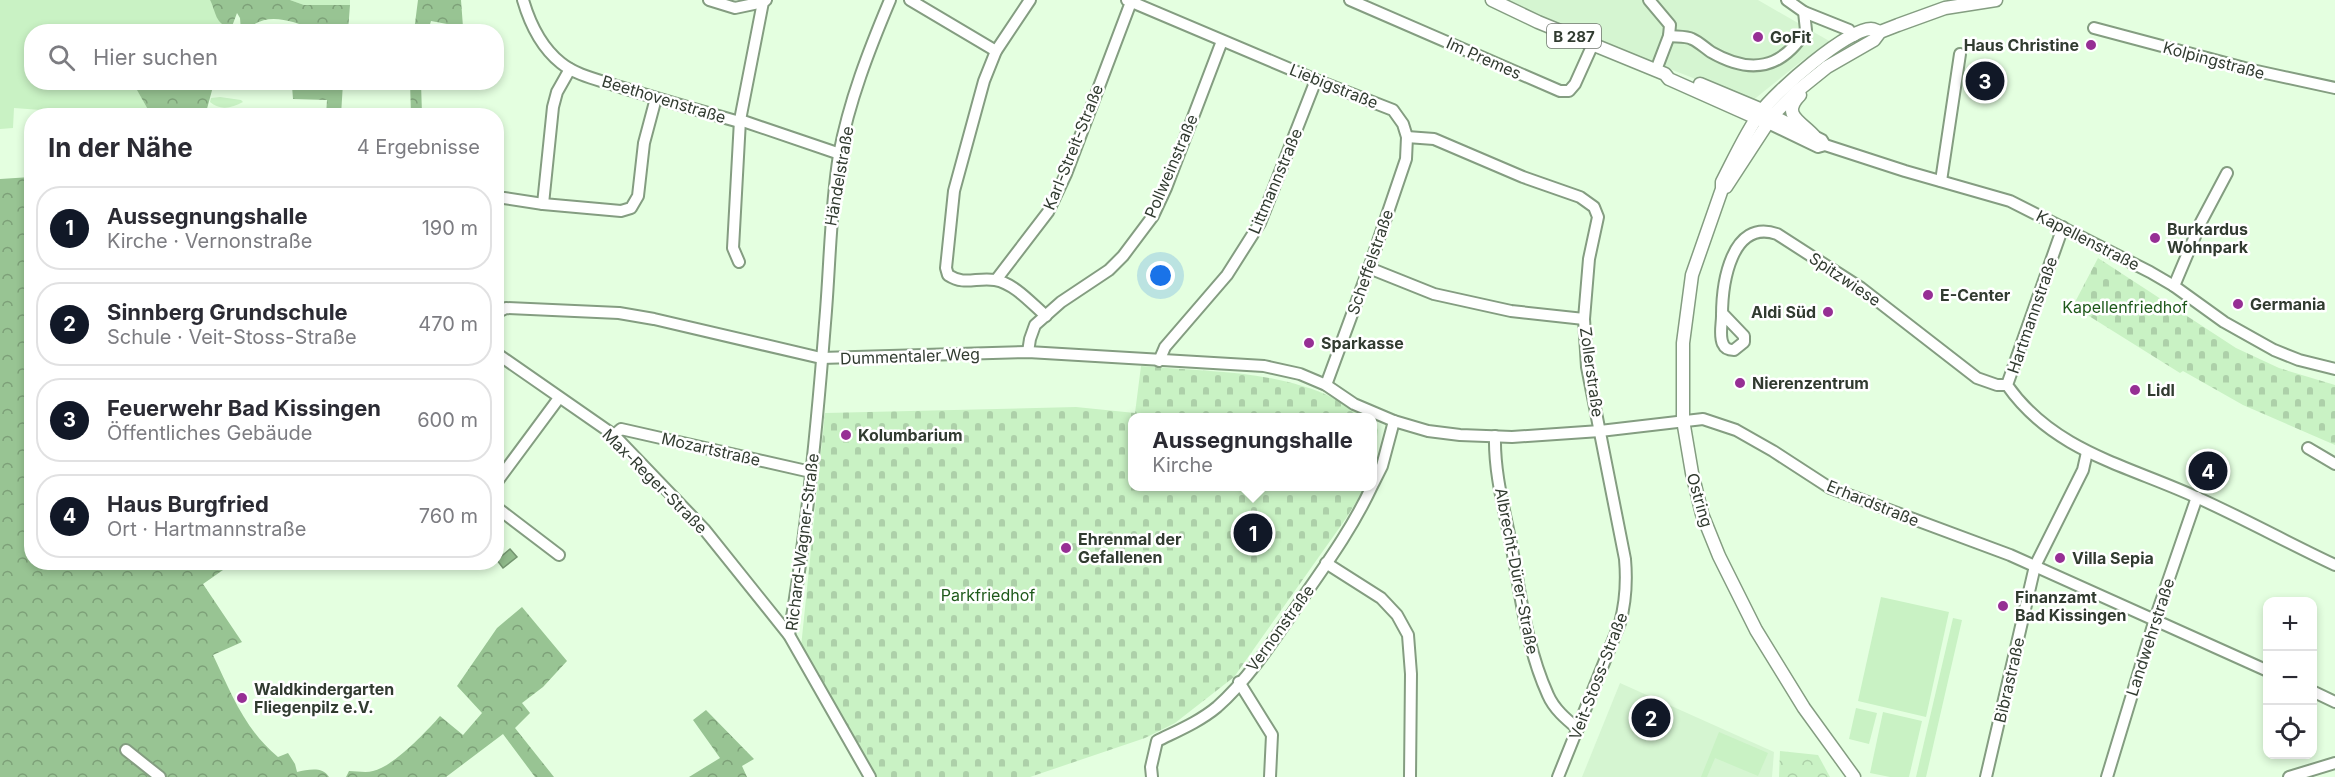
<!DOCTYPE html>
<html lang="de">
<meta charset="utf-8">
<style>
:root{--surface:#fff;--page:#f7f7f7;--text:#2b2b33;--muted:#7c7c81;--line:#e1e1e2;--accent:#111827}
body{margin:0;font-family:Inter,sans-serif;background:var(--page);color:var(--text)}
.controls{position:absolute;right:18px;bottom:18px;display:grid;overflow:hidden;border-radius:12px;box-shadow:0 3px 9px #0003}
.controls button{width:54px;height:54px;display:grid;place-items:center;padding:0;border:0;border-bottom:2px solid var(--line);background:var(--surface);color:var(--text);font:30px sans-serif}
.you{position:absolute;left:1161px;top:276px;width:21px;height:21px;margin:-15px;border:4px solid #fff;border-radius:50%;background:#1a73e8;box-shadow:0 0 0 9px #1a73e833}
.badge{display:grid;place-items:center;width:39px;height:39px;border-radius:50%;background:var(--accent);color:#fff;font-size:20px;font-weight:700}
.pin{position:absolute;translate:-50% -50%;border:3px solid #fff;box-shadow:0 2px 6px #0006}
.popup{position:absolute;left:1128px;top:413px;width:249px;height:78px;box-sizing:border-box;display:grid;place-content:center;border-radius:12px;background:var(--surface);filter:drop-shadow(0 2px 4px #0005);font-size:20px;white-space:nowrap;color:var(--muted)}
.popup b{font-size:22px;color:var(--text)}
.popup::after{content:'';position:absolute;left:50%;top:100%;margin-left:-12px;border:12px solid transparent;border-top-color:var(--surface)}
.list{margin:0;padding:0;list-style:none}
h2{display:flex;justify-content:space-between;align-items:center;height:78px;margin:0;padding:0 24px;font-size:26px}
h2 small{font-size:20px;font-weight:400;color:var(--muted)}
.list li{display:grid;grid-template-columns:39px 1fr auto;gap:18px;align-items:center;box-sizing:border-box;height:84px;margin:0 12px 12px;padding:0 12px;border:2px solid var(--line);border-radius:24px}
.list b{display:block;font-size:22px;white-space:nowrap}
.list p{margin:0;font-size:20px;white-space:nowrap;color:var(--muted)}
.list em{font-size:20px;font-style:normal;color:var(--muted)}
.icon{flex:none;width:33px;height:33px;fill:none;stroke:currentColor;stroke-width:2;stroke-linecap:round;stroke-linejoin:round}
.map{position:relative;flex:none;width:2335px;height:777px;overflow:hidden}
.search{position:absolute;background:var(--surface);box-shadow:0 3px 9px #0003;left:24px;top:24px;width:480px;height:66px;display:flex;align-items:center;gap:15px;box-sizing:border-box;padding:0 21px;border-radius:24px;color:var(--muted);font-size:22px}
.panel{position:absolute;background:var(--surface);box-shadow:0 3px 9px #0003;left:24px;top:108px;width:480px;height:462px;border-radius:24px}
.map>svg:first-child{display:block}
.built{fill:#d5f5d1}
.grass{fill:#c9f2c4}
.forest{fill:url(#forest-crowns)}
.cemetery{fill:url(#cemetery-stones)}
.park{fill:url(#park-crowns)}
.water{fill:#91bc8c;stroke:#749570;stroke-width:1.5}
.lines{fill:none;stroke-linecap:round;stroke-linejoin:round}
.minor-casing{stroke:#849d81;stroke-width:14}
.major-casing{stroke:#849d81;stroke-width:15}
.minor{stroke:#fff;stroke-width:10}
.major{stroke:#fff;stroke-width:12}
.poi-dot{fill:#962f94;stroke:#fff;stroke-width:2}
.labels{text-anchor:middle;dominant-baseline:central;stroke-width:5;stroke-linejoin:round;paint-order:stroke}
.shield{fill:#fff;stroke:#6f766e;stroke-width:1.5}
.shield-label{font-size:15px;font-weight:bold;fill:#313b30}
.poi-label{font-size:16px;font-weight:bold;fill:#313b30;stroke:#fff;text-anchor:start}
.street-label{font-size:16px;fill:#313b30;stroke:#fff}
.park-label{font-size:16px;fill:#1e591a;stroke:#fff}
</style>
<div class="map">
<svg width="2335" height="777" viewBox="0 0 2335 777">
<defs>
<pattern id="forest-crowns" width="20" height="18" patternUnits="userSpaceOnUse" patternTransform="scale(1.5)"><rect width="20" height="18" fill="#98c493"/><path d="M2 6a3 3 0 1 1 6 0M12 15a3 3 0 1 1 6 0" fill="none" stroke="#7da078"/></pattern>
<pattern id="cemetery-stones" width="16" height="16" patternUnits="userSpaceOnUse" patternTransform="scale(1.5)"><rect width="16" height="16" fill="#c9f2c4"/><path d="M2 7V4a2 2 0 0 1 4 0v3zM10 15v-3a2 2 0 0 1 4 0v3z" fill="#add0a9"/></pattern>
<pattern id="park-crowns" width="20" height="18" patternUnits="userSpaceOnUse" patternTransform="scale(1.5)"><rect width="20" height="18" fill="#c9f2c4"/><path d="M2 6a3 3 0 1 1 6 0M12 15a3 3 0 1 1 6 0" fill="none" stroke="#add0a9"/></pattern>
</defs>
<rect width="100%" height="100%" fill="#e4ffe0"/>
<g class="built">
<path d="M1506 0H1758L1831 42 1803 60 1752 101 1588 37Z"/>
<path d="M1620 683 1774 752 1772 777H1582Z"/>
</g>
<g class="grass">
<path d="M0 0H210C217 13 216 23 231 29L230 32H32V82L133 83 151 115H109L14 108 13 128 0 129Z"/>
<path d="M290 0H350V5H304Z"/>
<path d="M220 97 241 100 243 102C232 108 220 111 210 102L211 98Z"/>
<path d="M1881 597 1949 612 1926 717 1858 701Z"/>
<path d="M1953 618 1962 620 1926 777H1916Z"/>
<path d="M1856 708 1877 713 1869 744 1849 739Z"/>
<path d="M1883 712 1922 721 1909 777H1890L1870 773Z"/>
<path d="M1719 732 1768 753 1758 776 1715 758 1707 777H1701Z"/>
</g>
<g class="forest">
<path d="M210 0H290L304 5H350L348 31H317L315 29C290 21 266 10 246 31H241L240 18 237 13 231 29C214 22 217 14 210 0Z"/>
<path d="M418 0H461L463 27 431 21 428 31H414Z"/>
<path d="M328 82 343 83 341 115H326L327 100 293 99 292 86Z"/>
<path d="M133 83H214L205 116 151 115Z"/>
<path d="M410 83H421L422 115H411Z"/>
<path d="M31 177 32 562 233 563 203 584 242 642 213 655C231 693 245 730 278 757L288 753 295 764 297 772C308 770 322 766 329 777H0V179Z"/>
<path d="M522 607 567 661 543 687 522 703 530 713 515 728 554 777H535L503 734 446 777H346L349 771C357 771 366 773 373 771 393 767 427 731 440 716L463 735 482 713 457 686 497 628Z"/>
<path d="M706 710 754 759 742 766 747 777H689L720 758 693 720Z"/>
</g>
<g class="cemetery">
<path d="M2098 258 2236 348 2279 368 2335 385V445L2243 405 2183 371 2180 373 2073 306Z"/>
<path d="M1141 366C1195 371 1251 370 1302 386 1325 392 1349 406 1369 417L1133 418V486L1365 487 1347 517 1234 677 1175 723 1145 738 1030 777H875L801 647 825 413 1076 407 1135 413Z"/>
<path d="M1373 420 1378 430 1373 463Z"/>
</g>
<path class="park" d="M1780 751 1818 755 1830 777H1779Z"/>
<path class="water" d="M510 549 517 557 503 568 497 560Z"/>
<g class="lines">
<g class="minor-casing">
<g id="minor">
<path d="M523 0C530 24 541 47 561 63 577 76 600 80 620 87 659 99 697 110 736 121L740 120 840 154"/>
<path d="M709 0 735 8 763 2 766 0"/>
<path d="M910 0 996 51"/>
<path d="M1030 0 996 51 984 81 954 191 946 268 948 275C965 286 976 277 995 280 1014 283 1032 304 1046 316"/>
<path d="M1127 0 1316 80 1393 110 1403 124 1407 137 1406 159 1369 268 1326 385"/>
<path d="M1350 0 1560 91H1569L1575 84 1593 44"/>
<path d="M1649 0 1670 25 1669 36 1656 70"/>
<path d="M1804 12 1849 30 1854 36"/>
<path d="M2094 28 2252 70 2335 88"/>
<path d="M1669 36C1676 37 1686 36 1692 39 1699 42 1705 48 1711 52 1751 75 1782 69 1806 30L1804 12 1787 0"/>
<path d="M570 69 557 92 553 107 543 204 621 211 631 208 638 196 644 143 656 98"/>
<path d="M1773 115 1822 140 1825 145"/>
<path d="M1768 123 1818 147 1825 145 1905 171 2010 201 2150 272 2174 286 2224 322 2274 350 2299 360 2335 369"/>
<path d="M1407 137 1434 139 1523 177 1580 197 1594 207 1598 217 1589 259 1584 319 1587 367 1625 559C1627 582 1626 601 1620 623L1558 777"/>
<path d="M1941 181 1960 54"/>
<path d="M504 198 543 204"/>
<path d="M2063 227 2007 385C2053 451 2126 465 2196 497 2243 518 2288 543 2335 565"/>
<path d="M739 262 733 248 740 120 763 2"/>
<path d="M1369 268 1434 294 1511 311 1584 319"/>
<path d="M996 280 1048 212 1066 174 1131 2"/>
<path d="M2174 286 2201 222 2227 173"/>
<path d="M496 313 506 308 619 313 654 319 821 358 1028 352 1264 366 1300 374 1326 385 1354 404 1394 421 1428 431 1460 435 1512 437 1600 431 1703 419 1736 430 1773 451 1830 488 2010 555 2268 671"/>
<path d="M1722 313 1744 336V342L1734 350C1729 350 1725 349 1723 344 1719 336 1722 324 1722 316 1722 284 1731 218 1777 234L1861 288 1977 378 1997 385H2007"/>
<path d="M1028 352 1030 339 1035 325 1061 302 1109 270 1123 256 1153 216 1166 188 1222 41"/>
<path d="M496 353 614 435 704 529 789 635 870 777"/>
<path d="M1159 361 1165 347 1227 275 1260 223 1316 80"/>
<path d="M614 435 621 429 811 472"/>
<path d="M1495 436C1494 474 1505 512 1512 549 1521 598 1527 649 1548 695 1554 709 1566 719 1578 729"/>
<path d="M2308 448 2335 464"/>
<path d="M496 483 559 398"/>
<path d="M1373 484 1382 466 1394 421"/>
<path d="M496 507 559 555"/>
<path d="M1326 563 1381 598 1397 615 1408 635 1411 674 1410 777"/>
<path d="M789 635C807 532 817 427 825 323 830 267 830 211 839 155 849 101 869 50 890 0"/>
<path d="M1239 682 1272 735 1270 777"/>
<path d="M2312 691 2335 702"/>
<path d="M126 750 160 777"/>
<path d="M1152 777 1151 767 1157 741C1177 731 1199 722 1217 707 1250 678 1277 635 1302 599 1327 563 1353 527 1372 486"/>
<path d="M1986 777 2035 566 2083 470 2087 452"/>
<path d="M2107 777 2155 619 2197 497"/>
<path d="M2289 777 2335 763"/>
</g>
</g>
<g class="major-casing">
<g id="major">
<path d="M1492 0 1538 22 1665 74 1669 79 1761 120"/>
<path d="M1700 84 1767 112"/>
<path d="M1800 95C1780 115 1802 122 1814 136"/>
<path d="M1726 187 1773 115 1796 92 1827 67 1874 40 1880 32 1898 25 1945 8 1996 0"/>
<path d="M1854 777 1804 708 1756 630 1719 556 1702 514 1692 473 1683 420V343L1692 275 1722 189V182C1734 159 1745 134 1760 113 1775 92 1847 29 1871 29 1874 29 1877 31 1880 32"/>
</g>
</g>
<use href="#minor" class="minor"/>
<use href="#major" class="major"/>
</g>
<g class="poi-dot">
<circle cx="1758" cy="37" r="6"/>
<circle cx="2091" cy="45" r="6"/>
<circle cx="2155" cy="238" r="6"/>
<circle cx="1928" cy="295" r="6"/>
<circle cx="2238" cy="304" r="6"/>
<circle cx="1828" cy="312" r="6"/>
<circle cx="1309" cy="343" r="6"/>
<circle cx="1740" cy="383" r="6"/>
<circle cx="2135" cy="390" r="6"/>
<circle cx="846" cy="435" r="6"/>
<circle cx="1066" cy="548" r="6"/>
<circle cx="2060" cy="558" r="6"/>
<circle cx="2003" cy="606" r="6"/>
<circle cx="242" cy="698" r="6"/>
</g>
<g class="labels">
<rect class="shield" x="1547" y="24" width="54" height="24" rx="4.5"/>
<g class="shield-label">
<text x="1574" y="36">B 287</text>
</g>
<g class="poi-label">
<text x="1770" y="37">GoFit</text>
<text x="2079" y="45" text-anchor="end">Haus Christine</text>
<text x="2167" y="229">Burkardus<tspan x="2167" dy="18">Wohnpark</tspan></text>
<text x="1940" y="295">E-Center</text>
<text x="2250" y="304">Germania</text>
<text x="1816" y="312" text-anchor="end">Aldi Süd</text>
<text x="1321" y="343">Sparkasse</text>
<text x="1752" y="383">Nierenzentrum</text>
<text x="2147" y="390">Lidl</text>
<text x="858" y="435">Kolumbarium</text>
<text x="1078" y="539">Ehrenmal der<tspan x="1078" dy="18">Gefallenen</tspan></text>
<text x="2072" y="558">Villa Sepia</text>
<text x="2015" y="597">Finanzamt<tspan x="2015" dy="18">Bad Kissingen</tspan></text>
<text x="254" y="689">Waldkindergarten<tspan x="254" dy="18">Fliegenpilz e.V.</tspan></text>
</g>
<g class="street-label">
<text transform="translate(1484 58) rotate(24)">Im Premes</text>
<text transform="translate(2214 60) rotate(15)">Kolpingstraße</text>
<text transform="translate(1334 86) rotate(22)">Liebigstraße</text>
<text transform="translate(664 99) rotate(17)">Beethovenstraße</text>
<text transform="translate(1073 147) rotate(-68)">Karl-Streit-Straße</text>
<text transform="translate(1171 166) rotate(-67)">Pollweinstraße</text>
<text transform="translate(839 176) rotate(-80)">Händelstraße</text>
<text transform="translate(1275 181) rotate(-67)">Littmannstraße</text>
<text transform="translate(2088 240) rotate(27)">Kapellenstraße</text>
<text transform="translate(1370 262) rotate(-71)">Scheffelstraße</text>
<text transform="translate(1845 279) rotate(34)">Spitzwiese</text>
<text transform="translate(2032 315) rotate(-71)">Hartmannstraße</text>
<text transform="translate(910 356) rotate(-2)">Dummentaler Weg</text>
<text transform="translate(1592 372) rotate(82)">Zollerstraße</text>
<text transform="translate(711 449) rotate(13)">Mozartstraße</text>
<text transform="translate(655 481) rotate(45)">Max-Reger-Straße</text>
<text transform="translate(1700 500) rotate(74)">Ostring</text>
<text transform="translate(1873 503) rotate(22)">Erhardstraße</text>
<text transform="translate(802 542) rotate(-83)">Richard-Wagner-Straße</text>
<text transform="translate(1517 571) rotate(79)">Albrecht-Dürer-Straße</text>
<text transform="translate(1280 628) rotate(-54)">Vernonstraße</text>
<text transform="translate(2150 637) rotate(-72)">Landwehrstraße</text>
<text transform="translate(1598 676) rotate(-69)">Veit-Stoss-Straße</text>
<text transform="translate(2009 680) rotate(-77)">Bibrastraße</text>
</g>
<g class="park-label">
<text x="2125" y="307">Kapellenfriedhof</text>
<text x="988" y="595">Parkfriedhof</text>
</g>
</g>
</svg>
<div class="controls">
<button>+</button>
<button>−</button>
<button><svg class="icon" aria-label="locate" viewBox="0 0 24 24"><circle cx="12" cy="12" r="6"/><path d="M12 2v4M12 18v4M2 12h4M18 12h4"/></svg></button>
</div>
<div class="you"></div>
<div class="pin badge" style="left:1253px;top:533px">1</div>
<div class="popup"><b>Aussegnungshalle</b>Kirche</div>
<div class="pin badge" style="left:1651px;top:718px">2</div>
<div class="pin badge" style="left:1985px;top:81px">3</div>
<div class="pin badge" style="left:2208px;top:471px">4</div>
<div class="search"><svg class="icon" aria-label="search" viewBox="0 0 24 24"><circle cx="10" cy="10" r="6"/><path d="M15 15l6 6"/></svg>Hier suchen</div>
<section class="panel">
<h2>In der Nähe<small>4 Ergebnisse</small></h2>
<ul class="list">
<li><span class="badge">1</span><div><b>Aussegnungshalle</b><p>Kirche · Vernonstraße</p></div><em>190 m</em></li>
<li><span class="badge">2</span><div><b>Sinnberg Grundschule</b><p>Schule · Veit-Stoss-Straße</p></div><em>470 m</em></li>
<li><span class="badge">3</span><div><b>Feuerwehr Bad Kissingen</b><p>Öffentliches Gebäude</p></div><em>600 m</em></li>
<li><span class="badge">4</span><div><b>Haus Burgfried</b><p>Ort · Hartmannstraße</p></div><em>760 m</em></li>
</ul>
</section>
</div>
